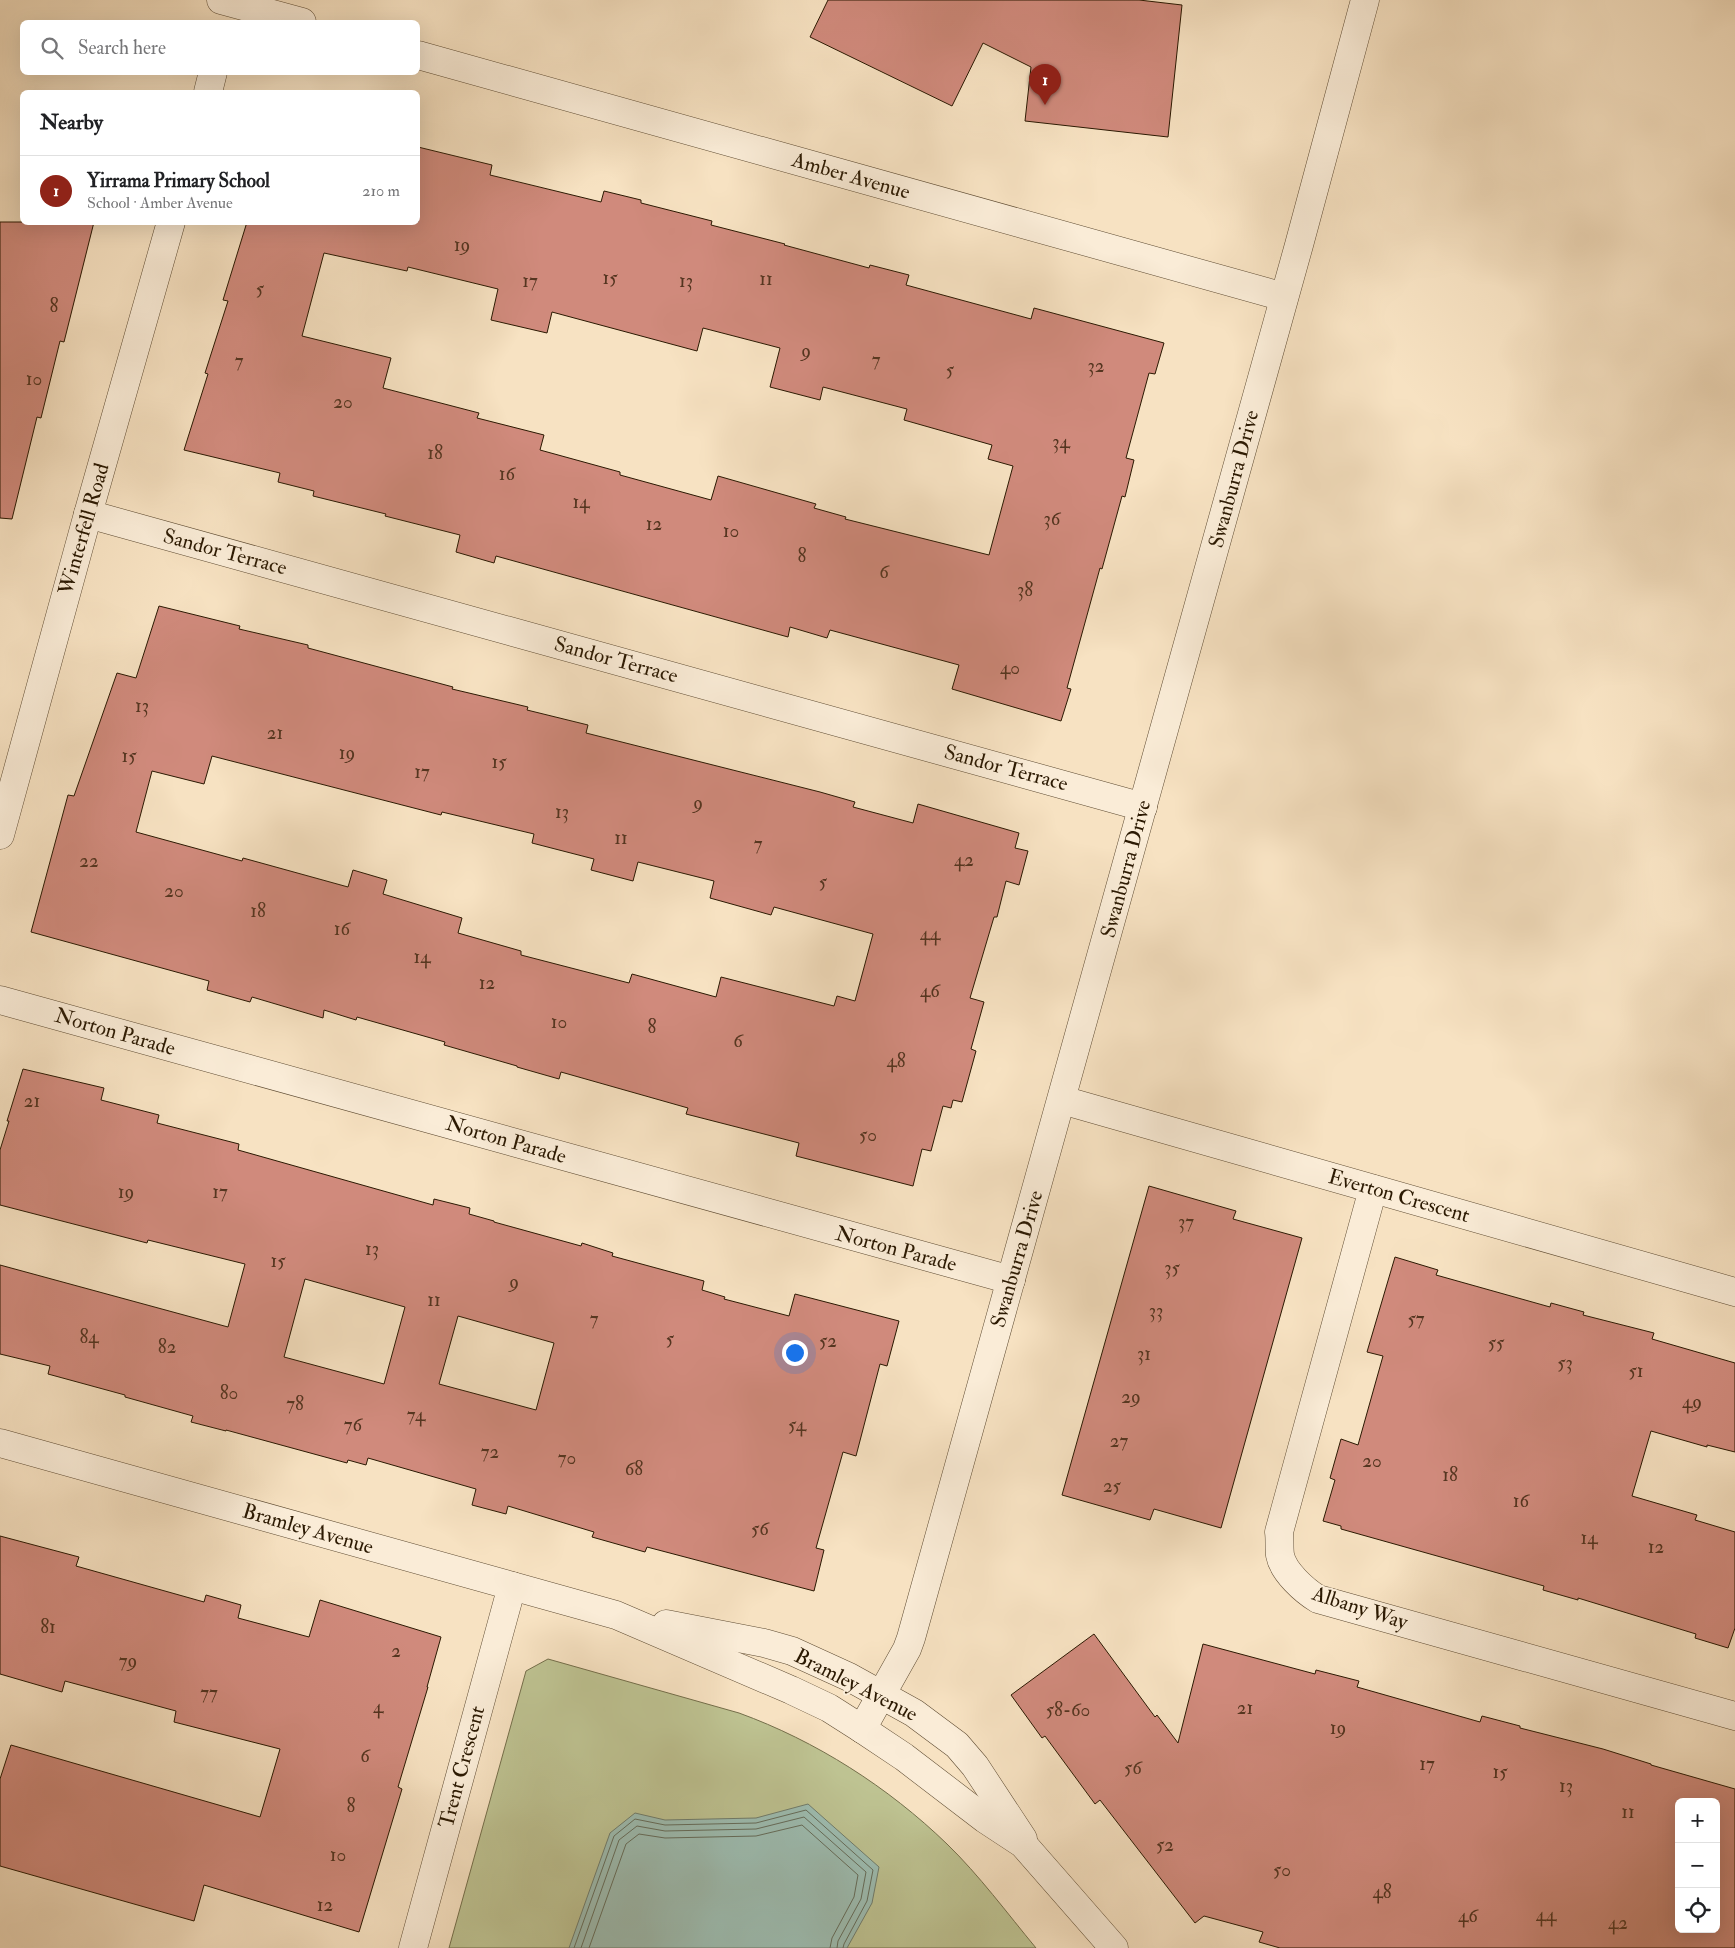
<!DOCTYPE html>
<meta charset="utf-8">
<style>
:root{--surface:#fff;--page:#f2f2f2;--text:#202124;--muted:#757577;--line:#e0e0e0;--accent:#8f2418}
body{margin:0;font-family:"IM FELL Double Pica",serif;background:var(--page);color:var(--text)}
.controls{position:absolute;right:15px;bottom:15px;display:grid;overflow:hidden;border-radius:8px;box-shadow:0 5px 20px #0002}
.controls button{width:45px;height:45px;display:grid;place-items:center;padding:0;border:0;border-bottom:1px solid var(--line);background:var(--surface);color:var(--text);font:25px sans-serif}
.you{position:absolute;left:794px;top:1352px;width:18px;height:18px;margin:-12px;border:4px solid #fff;border-radius:50%;background:#1a73e8;box-shadow:0 0 0 8px #1a73e833}
.badge{display:grid;place-items:center;width:32px;height:32px;border-radius:50%;background:var(--accent);color:#fff;font-size:16px;font-weight:700}
.pin{position:absolute;translate:-50% -41px;filter:drop-shadow(0 1px 2px #0008)}
.pin::after{content:'';position:absolute;top:26px;width:18px;height:15px;background:inherit;clip-path:polygon(0 0,100% 0,50% 100%)}
.list{margin:0;padding:0;list-style:none}
h2{display:flex;justify-content:space-between;align-items:center;height:65px;margin:0;padding:0 20px;font-size:21px}
h2 small{font-size:16px;font-weight:400;color:var(--muted)}
.list li{display:grid;grid-template-columns:32px 1fr auto;gap:15px;align-items:center;box-sizing:border-box;height:70px;padding:0 20px;border-top:1px solid var(--line)}
.list b{display:block;font-size:19px;white-space:nowrap}
.list p{margin:0;font-size:16px;white-space:nowrap;color:var(--muted)}
.list em{font-size:16px;font-style:normal;color:var(--muted)}
.icon{flex:none;width:28px;height:28px;fill:none;stroke:currentColor;stroke-width:2;stroke-linecap:round;stroke-linejoin:round}
.map{position:relative;flex:none;width:1735px;height:1948px;overflow:hidden}
.search{position:absolute;background:var(--surface);box-shadow:0 5px 20px #0002;left:20px;top:20px;width:400px;height:55px;display:flex;align-items:center;gap:12px;box-sizing:border-box;padding:0 18px;border-radius:8px;color:var(--muted);font-size:19px}
.panel{position:absolute;background:var(--surface);box-shadow:0 5px 20px #0002;left:20px;top:90px;width:400px;height:135px;border-radius:8px}
.map>svg:first-child{display:block}
.green{fill:#bec392;stroke:#746e4a}
.water{fill:#9dbeb3;stroke:#6f7c6c}
.lines{fill:none;stroke-linecap:round;stroke-linejoin:round}
.shore{stroke:#646c5a;stroke-width:1}
.building{fill:#d08a7c;stroke:#2b1902;fill-rule:evenodd}
.minor-casing{stroke:#5e4b32;stroke-width:29}
.tertiary-casing{stroke:#5e4b32;stroke-width:29}
.minor{stroke:#faecd7;stroke-width:28}
.tertiary{stroke:#faecd7;stroke-width:28}
.labels{text-anchor:middle;dominant-baseline:central;stroke-width:4;stroke-linejoin:round;paint-order:stroke}
.number-label{font-size:19px;fill:#543520}
.street-label{font-size:21px;fill:#2b1902;stroke:#faecd7}
</style>
<div class="map">
<svg width="1735" height="1948" viewBox="0 0 1735 1948">
<rect width="100%" height="100%" fill="#f7e2c2"/>
<filter id="stains"><feTurbulence type="fractalNoise" baseFrequency=".004" numOctaves="4"/><feColorMatrix values="0 0 0 0 .2 0 0 0 0 .09 0 0 0 0 .02 0 0 0 .5 -.17"/></filter>
<radialGradient id="worn" r=".72"><stop offset=".6" stop-color="#630" stop-opacity="0"/><stop offset="1" stop-color="#630" stop-opacity=".3"/></radialGradient>
<path class="green" d="M548 1659 739 1713C816 1741 888 1787 947 1844 979 1875 1007 1913 1036 1948H449L526 1671Z"/>
<path class="water" d="M808 1804 879 1867 872 1903 847 1948H569L610 1833 635 1813 665 1820 756 1818Z"/>
<g class="lines">
<g class="shore">
<path d="M574 1948 614 1836 635 1819 665 1825 756 1823 806 1810 873 1870 867 1901 844 1944 843 1948"/>
<path d="M581 1948 619 1840 637 1826 665 1831 756 1829 804 1817 866 1872 861 1899 838 1941 837 1948"/>
<path d="M589 1948 626 1844 639 1834 665 1838 756 1836 802 1825 858 1875 854 1897 832 1938 830 1948"/>
</g>
</g>
<g class="building">
<path d="M828 0H1139L1182 5 1168 137 1025 121 1031 67 983 43 952 106 810 37Z"/>
<path d="M418 147 492 165 490 175 601 202 604 191 641 200V203L712 221 711 225 785 244 784 245 869 268 870 265 909 275 906 285 1031 319 1034 308 1164 343 1155 374 1149 373 1126 458 1134 460 1125 497 1122 496 1102 569 1100 568 1067 688 1071 689 1061 721 952 689 959 665 830 630 827 638 790 627 788 637 496 556 494 563 456 552 460 535 385 516 386 514 313 496 314 491 278 482 280 473 184 450 208 374 205 373 228 301 223 300 247 222H418ZM324 253 407 271 408 267 498 289 491 320 547 333 552 312 697 351 703 328 780 348 770 387 820 400 823 387 907 409 904 420 992 445 988 459 1013 466 989 555 845 519 846 517 814 508 816 504 718 476 711 500 620 475V472L540 450 544 435 477 418 479 413 383 388 391 358 302 336Z"/>
<path d="M0 222H94L64 342 60 341 41 418 37 417 12 519 0 518Z"/>
<path d="M159 606 240 626 239 629 308 645V648L453 687 452 689 528 707 527 710 588 725 586 733 820 792 855 802 853 807 913 823 918 804 1019 833 1015 848 1028 851 1019 885 1006 881 997 917H994L970 998 984 1002 971 1049 976 1051 962 1102 953 1100 951 1108 943 1106 931 1151 922 1149 913 1186 796 1156 799 1143 686 1114 688 1108 561 1072 559 1079 517 1067V1066L444 1045 445 1042 357 1017 356 1020 324 1010 323 1018 252 997 250 1002 207 990 209 981 31 932 68 795 74 796 117 673 136 678ZM212 756 441 815 442 812 534 834 532 843 594 859 591 870 633 881 638 862 714 881 710 898 771 915 774 907 873 934 855 1001 837 996 834 1006 721 977 716 997 632 974 629 983 521 955V951L458 933 462 918 383 894 387 880 353 870 348 887 243 858 242 861 136 832 152 771 204 784Z"/>
<path d="M23 1069 104 1088 101 1100 159 1115 157 1123 239 1144 238 1150 433 1205 434 1199 470 1208 469 1214 494 1221V1222L581 1246 582 1243 613 1253 612 1256 704 1281 702 1290 725 1297 724 1299 789 1316 795 1294 899 1321 887 1366 880 1364 856 1456 843 1452 816 1548 824 1550 814 1591 647 1547 645 1552 592 1537 594 1532 508 1506 506 1514 472 1505 476 1489 368 1458 366 1465 348 1460 347 1463 226 1430V1431L191 1422 193 1416 125 1397V1395L48 1374 50 1366 0 1354V1265L228 1327 245 1264 148 1240 147 1243 0 1205V1150L9 1121H7ZM305 1279 405 1307 384 1384 284 1357ZM458 1316 554 1343 536 1410 439 1384Z"/>
<path d="M1149 1186 1236 1211 1233 1219 1302 1238 1221 1528 1154 1509 1150 1520 1062 1495Z"/>
<path d="M1395 1257 1438 1270 1436 1275 1550 1307 1551 1303 1584 1312 1583 1315 1654 1333 1652 1339 1735 1363V1452L1707 1445V1447L1651 1431 1632 1496 1697 1515 1695 1520 1735 1532V1628L1728 1648 1695 1638 1696 1634 1578 1598V1600L1543 1590 1544 1586 1341 1529V1526L1323 1521 1335 1480 1330 1478 1341 1439 1358 1445 1383 1356 1367 1352Z"/>
<path d="M0 1536 79 1557 76 1566 204 1602 206 1595 241 1605 238 1618 309 1637 320 1600 441 1637 427 1687H428L398 1787 402 1789 359 1932 204 1885 194 1921 0 1866V1779L11 1745 260 1817 280 1749 174 1722 176 1711 65 1681 62 1692 0 1674Z"/>
<path d="M1094 1634 1155 1717 1157 1715 1178 1743 1203 1644 1315 1674 1316 1670 1359 1681 1357 1687 1480 1722 1482 1716 1520 1726V1728L1603 1749 1651 1764V1765L1735 1789V1948H1280L1259 1942 1263 1932 1204 1916 1195 1923 1100 1800 1095 1804 1045 1736 1042 1738 1011 1695ZM1679 1802H1716V1929H1679Z"/>
</g>
<g class="lines">
<g class="minor-casing">
<g id="minor">
<path d="M221 0 302 22"/>
<path d="M418 55 1284 297"/>
<path d="M208 92 213 72"/>
<path d="M88 514 1143 807"/>
<path d="M0 835 88 514 171 222"/>
<path d="M0 1000 1011 1280"/>
<path d="M1062 1100 1735 1292"/>
<path d="M1373 1189 1279 1532C1280 1539 1279 1548 1280 1555 1283 1572 1305 1591 1318 1599L1735 1716"/>
<path d="M413 1948 512 1586"/>
</g>
</g>
<g class="tertiary-casing">
<g id="tertiary">
<path d="M0 1443 616 1615 791 1690 829 1708 862 1729 904 1757 985 1819 1023 1844 1114 1948"/>
<path d="M666 1624 764 1643 792 1651 849 1677 914 1713 957 1745 975 1766 1023 1839"/>
<path d="M862 1729 907 1649 911 1638 1299 245 1365 0"/>
</g>
</g>
<use href="#minor" class="minor"/>
<use href="#tertiary" class="tertiary"/>
</g>
<g class="labels">
<g class="number-label">
<text x="462" y="245">19</text>
<text x="610" y="278">15</text>
<text x="766" y="279">11</text>
<text x="530" y="281">17</text>
<text x="686" y="281">13</text>
<text x="260" y="289">5</text>
<text x="54" y="306">8</text>
<text x="806" y="351">9</text>
<text x="876" y="360">7</text>
<text x="239" y="361">7</text>
<text x="1096" y="366">32</text>
<text x="950" y="370">5</text>
<text x="34" y="379">10</text>
<text x="343" y="402">20</text>
<text x="1061" y="442">34</text>
<text x="435" y="453">18</text>
<text x="507" y="474">16</text>
<text x="581" y="502">14</text>
<text x="1052" y="519">36</text>
<text x="654" y="524">12</text>
<text x="731" y="531">10</text>
<text x="802" y="556">8</text>
<text x="884" y="572">6</text>
<text x="1025" y="590">38</text>
<text x="1010" y="668">40</text>
<text x="142" y="706">13</text>
<text x="275" y="733">21</text>
<text x="347" y="753">19</text>
<text x="129" y="756">15</text>
<text x="499" y="762">15</text>
<text x="422" y="772">17</text>
<text x="698" y="803">9</text>
<text x="562" y="812">13</text>
<text x="621" y="838">11</text>
<text x="758" y="844">7</text>
<text x="964" y="860">42</text>
<text x="89" y="861">22</text>
<text x="823" y="882">5</text>
<text x="174" y="891">20</text>
<text x="258" y="911">18</text>
<text x="342" y="929">16</text>
<text x="930" y="934">44</text>
<text x="422" y="957">14</text>
<text x="487" y="983">12</text>
<text x="930" y="991">46</text>
<text x="559" y="1022">10</text>
<text x="652" y="1027">8</text>
<text x="738" y="1041">6</text>
<text x="896" y="1061">48</text>
<text x="32" y="1101">21</text>
<text x="868" y="1135">50</text>
<text x="126" y="1192">19</text>
<text x="220" y="1192">17</text>
<text x="1186" y="1222">37</text>
<text x="372" y="1249">13</text>
<text x="278" y="1261">15</text>
<text x="1172" y="1268">35</text>
<text x="514" y="1282">9</text>
<text x="434" y="1300">11</text>
<text x="1156" y="1311">33</text>
<text x="594" y="1319">7</text>
<text x="1416" y="1319">57</text>
<text x="89" y="1337">84</text>
<text x="670" y="1339">5</text>
<text x="828" y="1341">52</text>
<text x="1496" y="1343">55</text>
<text x="167" y="1347">82</text>
<text x="1144" y="1354">31</text>
<text x="1565" y="1363">53</text>
<text x="1636" y="1371">51</text>
<text x="229" y="1393">80</text>
<text x="1131" y="1397">29</text>
<text x="1692" y="1402">49</text>
<text x="295" y="1404">78</text>
<text x="416" y="1415">74</text>
<text x="353" y="1425">76</text>
<text x="797" y="1425">54</text>
<text x="1119" y="1441">27</text>
<text x="490" y="1452">72</text>
<text x="567" y="1458">70</text>
<text x="1372" y="1461">20</text>
<text x="634" y="1469">68</text>
<text x="1450" y="1475">18</text>
<text x="1112" y="1486">25</text>
<text x="1521" y="1501">16</text>
<text x="760" y="1529">56</text>
<text x="1589" y="1538">14</text>
<text x="1656" y="1547">12</text>
<text x="48" y="1627">81</text>
<text x="396" y="1651">2</text>
<text x="128" y="1661">79</text>
<text x="209" y="1693">77</text>
<text x="378" y="1707">4</text>
<text x="1245" y="1708">21</text>
<text x="1068" y="1710">58-60</text>
<text x="1338" y="1728">19</text>
<text x="365" y="1756">6</text>
<text x="1427" y="1764">17</text>
<text x="1133" y="1768">56</text>
<text x="1500" y="1772">15</text>
<text x="1566" y="1786">13</text>
<text x="351" y="1806">8</text>
<text x="1628" y="1812">11</text>
<text x="1165" y="1845">52</text>
<text x="338" y="1855">10</text>
<text x="1282" y="1870">50</text>
<text x="1382" y="1892">48</text>
<text x="325" y="1905">12</text>
<text x="1546" y="1915">44</text>
<text x="1468" y="1916">46</text>
<text x="1618" y="1923">42</text>
</g>
<g class="street-label">
<text transform="translate(851 176) rotate(16)">Amber Avenue</text>
<text transform="translate(1234 479) rotate(-75)">Swanburra Drive</text>
<text transform="translate(84 529) rotate(-74)">Winterfell Road</text>
<text transform="translate(225 552) rotate(15)">Sandor Terrace</text>
<text transform="translate(616 660) rotate(15)">Sandor Terrace</text>
<text transform="translate(1006 768) rotate(15)">Sandor Terrace</text>
<text transform="translate(1126 869) rotate(-75)">Swanburra Drive</text>
<text transform="translate(115 1032) rotate(16)">Norton Parade</text>
<text transform="translate(506 1140) rotate(16)">Norton Parade</text>
<text transform="translate(1399 1196) rotate(16)">Everton Crescent</text>
<text transform="translate(896 1249) rotate(15)">Norton Parade</text>
<text transform="translate(1017 1259) rotate(-74)">Swanburra Drive</text>
<text transform="translate(308 1529) rotate(16)">Bramley Avenue</text>
<text transform="translate(1360 1608) rotate(18)">Albany Way</text>
<text transform="translate(856 1685) rotate(27)">Bramley Avenue</text>
<text transform="translate(462 1767) rotate(-75)">Trent Crescent</text>
</g>
</g>
<rect width="100%" height="100%" filter="url(#stains)"/>
<rect width="100%" height="100%" fill="url(#worn)"/>
</svg>
<div class="controls">
<button>+</button>
<button>−</button>
<button><svg class="icon" aria-label="locate" viewBox="0 0 24 24"><circle cx="12" cy="12" r="6"/><path d="M12 2v4M12 18v4M2 12h4M18 12h4"/></svg></button>
</div>
<div class="you"></div>
<div class="pin badge" style="left:1045px;top:105px">1</div>
<div class="search"><svg class="icon" aria-label="search" viewBox="0 0 24 24"><circle cx="10" cy="10" r="6"/><path d="M15 15l6 6"/></svg>Search here</div>
<section class="panel">
<h2>Nearby<small></small></h2>
<ul class="list">
<li><span class="badge">1</span><div><b>Yirrama Primary School</b><p>School · Amber Avenue</p></div><em>210 m</em></li>
</ul>
</section>
</div>
